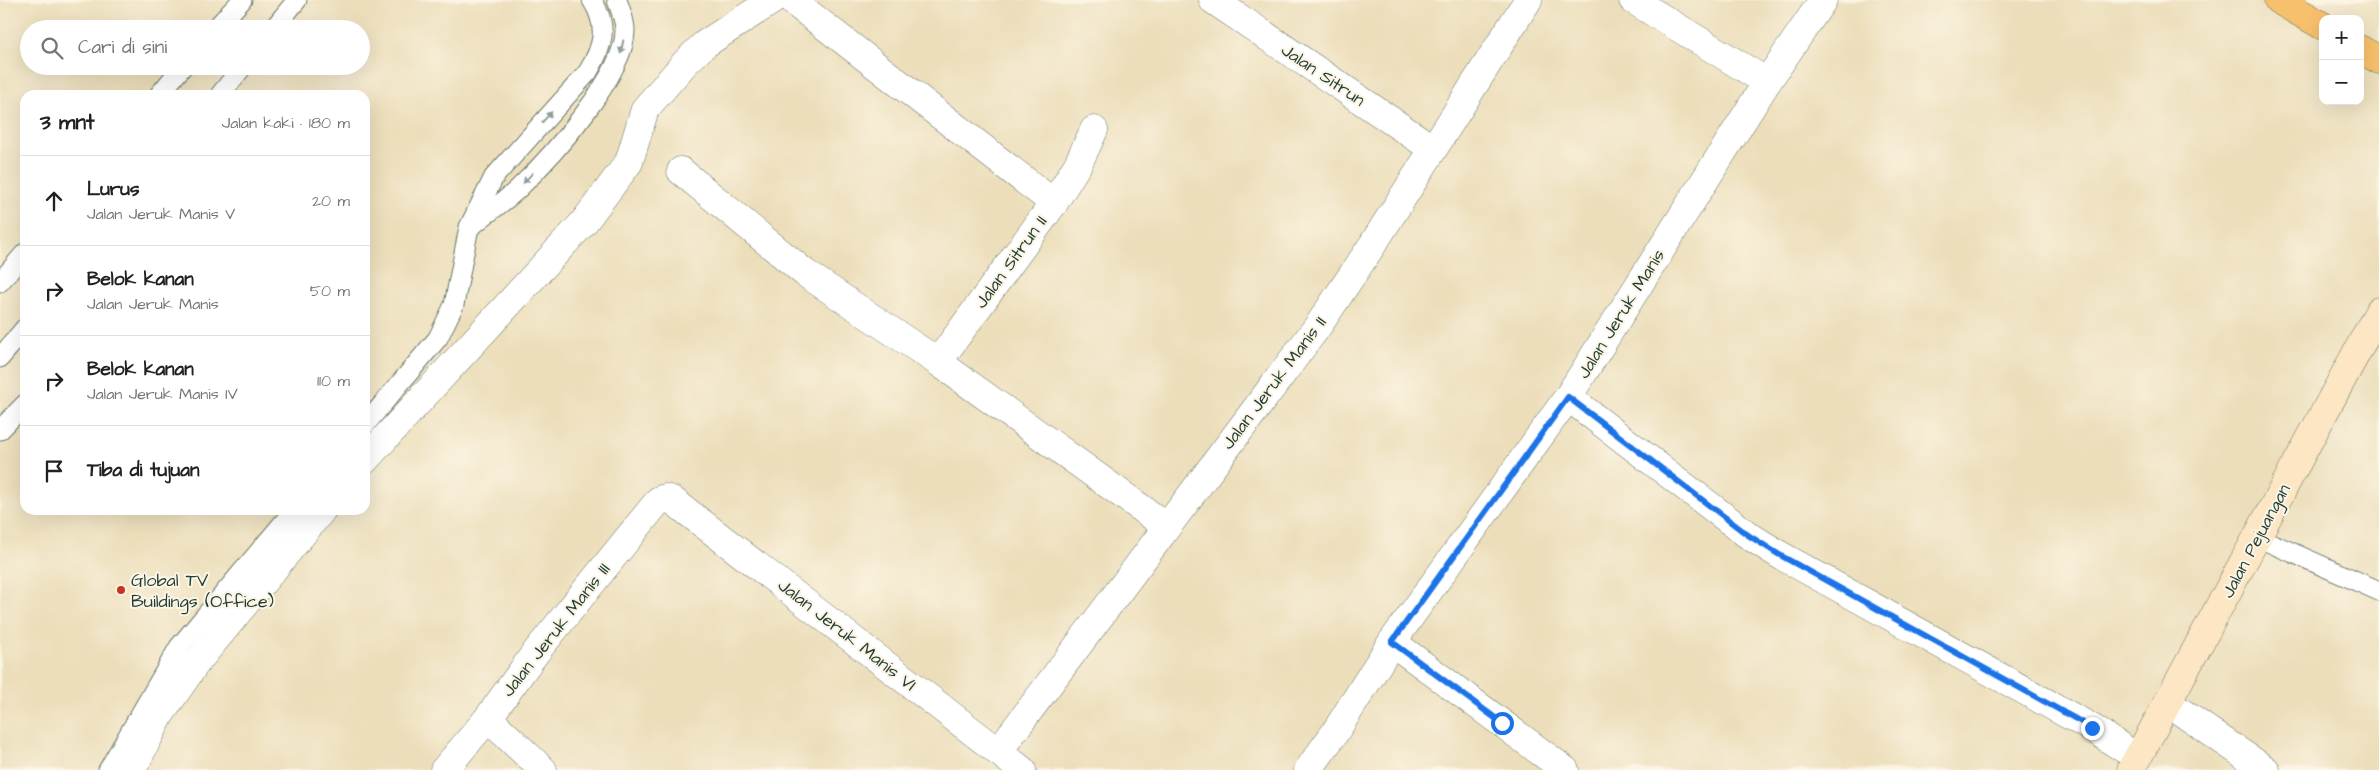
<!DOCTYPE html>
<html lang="id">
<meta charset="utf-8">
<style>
:root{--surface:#fff;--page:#f6f6f6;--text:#202124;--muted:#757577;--line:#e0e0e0}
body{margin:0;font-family:"Architects Daughter",sans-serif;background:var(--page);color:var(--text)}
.controls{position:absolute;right:15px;top:15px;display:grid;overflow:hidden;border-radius:10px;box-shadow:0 5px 20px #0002}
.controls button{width:45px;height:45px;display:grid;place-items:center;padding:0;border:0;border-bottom:1px solid var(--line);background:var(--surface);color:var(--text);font:25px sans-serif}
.stop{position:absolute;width:15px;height:15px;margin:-11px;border:4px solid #1a73e8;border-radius:50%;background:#fff}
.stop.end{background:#1a73e8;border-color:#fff;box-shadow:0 1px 5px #0008}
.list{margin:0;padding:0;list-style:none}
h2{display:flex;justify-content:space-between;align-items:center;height:65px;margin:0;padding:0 20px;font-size:21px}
h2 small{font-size:16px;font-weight:400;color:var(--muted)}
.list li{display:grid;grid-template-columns:32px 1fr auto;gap:15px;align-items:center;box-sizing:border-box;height:90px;padding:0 20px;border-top:1px solid var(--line)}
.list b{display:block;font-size:19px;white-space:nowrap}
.list p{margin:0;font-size:16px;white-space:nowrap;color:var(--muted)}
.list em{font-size:16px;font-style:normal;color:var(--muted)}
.icon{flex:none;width:28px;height:28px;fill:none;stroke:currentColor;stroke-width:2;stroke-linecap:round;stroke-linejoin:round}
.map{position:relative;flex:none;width:2379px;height:770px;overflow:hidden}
.search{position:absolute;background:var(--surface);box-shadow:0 5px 20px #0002;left:20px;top:20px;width:350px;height:55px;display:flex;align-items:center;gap:12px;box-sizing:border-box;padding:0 18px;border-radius:28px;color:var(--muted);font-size:19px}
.panel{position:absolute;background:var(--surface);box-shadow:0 5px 20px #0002;left:20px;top:90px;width:350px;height:425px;border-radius:15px}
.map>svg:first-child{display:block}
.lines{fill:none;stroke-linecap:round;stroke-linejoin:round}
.lane-casing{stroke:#677563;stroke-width:21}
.street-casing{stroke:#677563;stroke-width:29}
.secondary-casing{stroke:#677563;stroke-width:29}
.primary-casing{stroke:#677563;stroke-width:29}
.lane{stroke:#fff;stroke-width:19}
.street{stroke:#fff;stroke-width:28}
.secondary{stroke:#fce6c4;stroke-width:28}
.primary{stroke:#f7c06c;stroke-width:28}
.oneway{fill:#8f9e9a}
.route{stroke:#1a73e8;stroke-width:6}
.poi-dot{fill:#c8321e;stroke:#fcf5e5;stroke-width:2}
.labels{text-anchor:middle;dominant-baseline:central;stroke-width:4;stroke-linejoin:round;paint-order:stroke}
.street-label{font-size:18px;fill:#1f3d34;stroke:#fcf5e5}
.poi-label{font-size:18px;fill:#1f3d34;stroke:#fcf5e5;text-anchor:start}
</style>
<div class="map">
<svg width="2379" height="770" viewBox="0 0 2379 770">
<rect width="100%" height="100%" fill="#fcf5e5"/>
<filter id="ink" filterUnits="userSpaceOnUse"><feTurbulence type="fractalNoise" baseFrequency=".02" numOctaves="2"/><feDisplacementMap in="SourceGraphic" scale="10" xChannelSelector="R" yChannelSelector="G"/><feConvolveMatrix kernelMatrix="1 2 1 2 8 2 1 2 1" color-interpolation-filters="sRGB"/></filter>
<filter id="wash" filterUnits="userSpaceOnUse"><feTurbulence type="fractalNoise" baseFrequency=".0096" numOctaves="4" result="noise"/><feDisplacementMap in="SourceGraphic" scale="20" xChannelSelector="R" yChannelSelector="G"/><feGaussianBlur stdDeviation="1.12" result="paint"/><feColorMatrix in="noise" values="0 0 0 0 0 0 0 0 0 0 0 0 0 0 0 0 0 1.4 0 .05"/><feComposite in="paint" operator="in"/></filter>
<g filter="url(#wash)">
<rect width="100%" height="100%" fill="#ecdeba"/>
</g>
<g filter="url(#ink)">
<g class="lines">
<g class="lane-casing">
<g id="lane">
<path d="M215 29 242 0"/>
<path d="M273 29 297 0"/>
<path d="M159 95 183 66"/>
<path d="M220 95 243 66"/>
<path d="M473 225C487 213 504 202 518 189 550 158 626 74 625 30 625 20 620 9 617 0"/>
<path d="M0 282 25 253"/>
<path d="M0 358 25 328"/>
<path d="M365 425 438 338 454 305 469 227 494 177 588 72C603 47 609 27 592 0"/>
<path d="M0 430 25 404"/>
<path d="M2257 537 2379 591"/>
<path d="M108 770 179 647 294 510"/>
</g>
</g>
<g class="street-casing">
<g id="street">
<path d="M791 0 1054 203 938 362 1166 526"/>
<path d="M1213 0 1433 149"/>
<path d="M1633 0 1767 82"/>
<path d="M681 171 805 273 938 362"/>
<path d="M1054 203 1078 164 1094 130"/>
<path d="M1568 397 1748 535 1778 554 2092 728 2138 758"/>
<path d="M365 460 584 222 629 162 645 109 685 63 705 44 773 0"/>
<path d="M1392 642 1565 770"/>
<path d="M2168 703 2266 770"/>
<path d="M488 718 543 770"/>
<path d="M998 752 1318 326 1373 244 1528 0"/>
<path d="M132 770 160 715 196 663 322 510"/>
<path d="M444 770 488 718 536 652 659 500 665 498 672 500 1022 770"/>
<path d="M1308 770 1334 734 1392 642 1568 397 1767 82 1823 0"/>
</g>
</g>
<g class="secondary-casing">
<path id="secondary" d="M2131 770 2379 311"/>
</g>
<g class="primary-casing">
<g id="primary">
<path d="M2278 0 2323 26"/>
<path d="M2360 49 2379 60"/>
</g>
</g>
<use href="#lane" class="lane"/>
<use href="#street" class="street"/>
<use href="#secondary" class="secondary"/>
<use href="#primary" class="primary"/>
</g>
<defs><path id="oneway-solid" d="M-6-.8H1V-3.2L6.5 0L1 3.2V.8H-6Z" transform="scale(1.25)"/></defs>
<g class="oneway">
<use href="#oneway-solid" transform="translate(622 47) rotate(101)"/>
<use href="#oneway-solid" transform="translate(547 117) rotate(-47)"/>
<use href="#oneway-solid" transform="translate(528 178) rotate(132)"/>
</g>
</g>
<g class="lines" filter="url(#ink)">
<path class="route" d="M1502 723 1392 642 1568 397 1748 535 1778 554 2092 728"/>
</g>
<circle class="poi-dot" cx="121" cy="590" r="5"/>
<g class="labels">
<g class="street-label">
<text transform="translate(1323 75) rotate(34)">Jalan Sitrun</text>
<text transform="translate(1011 262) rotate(-54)">Jalan Sitrun II</text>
<text transform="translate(1621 314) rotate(-58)">Jalan Jeruk Manis</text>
<text transform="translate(1274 383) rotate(-53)">Jalan Jeruk Manis II</text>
<text transform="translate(2256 541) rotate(-62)">Jalan Pejuangan</text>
<text transform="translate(556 630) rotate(-52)">Jalan Jeruk Manis III</text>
<text transform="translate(847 635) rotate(38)">Jalan Jeruk Manis VI</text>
</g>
<g class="poi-label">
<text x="131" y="580">Global TV<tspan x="131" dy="21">Buildings (Office)</tspan></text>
</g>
</g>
</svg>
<div class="controls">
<button>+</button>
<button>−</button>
</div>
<div class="stop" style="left:1502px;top:723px"></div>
<div class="stop end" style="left:2092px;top:728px"></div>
<div class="search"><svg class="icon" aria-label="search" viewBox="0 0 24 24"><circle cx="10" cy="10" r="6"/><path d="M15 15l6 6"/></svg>Cari di sini</div>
<section class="panel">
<h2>3 mnt<small>Jalan kaki · 180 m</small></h2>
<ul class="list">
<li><svg class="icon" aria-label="ahead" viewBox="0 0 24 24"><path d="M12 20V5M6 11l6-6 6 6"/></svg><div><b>Lurus</b><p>Jalan Jeruk Manis V</p></div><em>20 m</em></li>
<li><svg class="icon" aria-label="right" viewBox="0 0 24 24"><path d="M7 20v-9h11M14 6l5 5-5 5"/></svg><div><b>Belok kanan</b><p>Jalan Jeruk Manis</p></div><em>50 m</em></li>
<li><svg class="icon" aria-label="right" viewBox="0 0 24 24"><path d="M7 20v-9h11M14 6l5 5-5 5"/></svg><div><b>Belok kanan</b><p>Jalan Jeruk Manis IV</p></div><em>110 m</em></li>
<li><svg class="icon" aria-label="arrive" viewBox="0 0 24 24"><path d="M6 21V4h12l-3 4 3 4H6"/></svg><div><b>Tiba di tujuan</b></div></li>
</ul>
</section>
</div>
